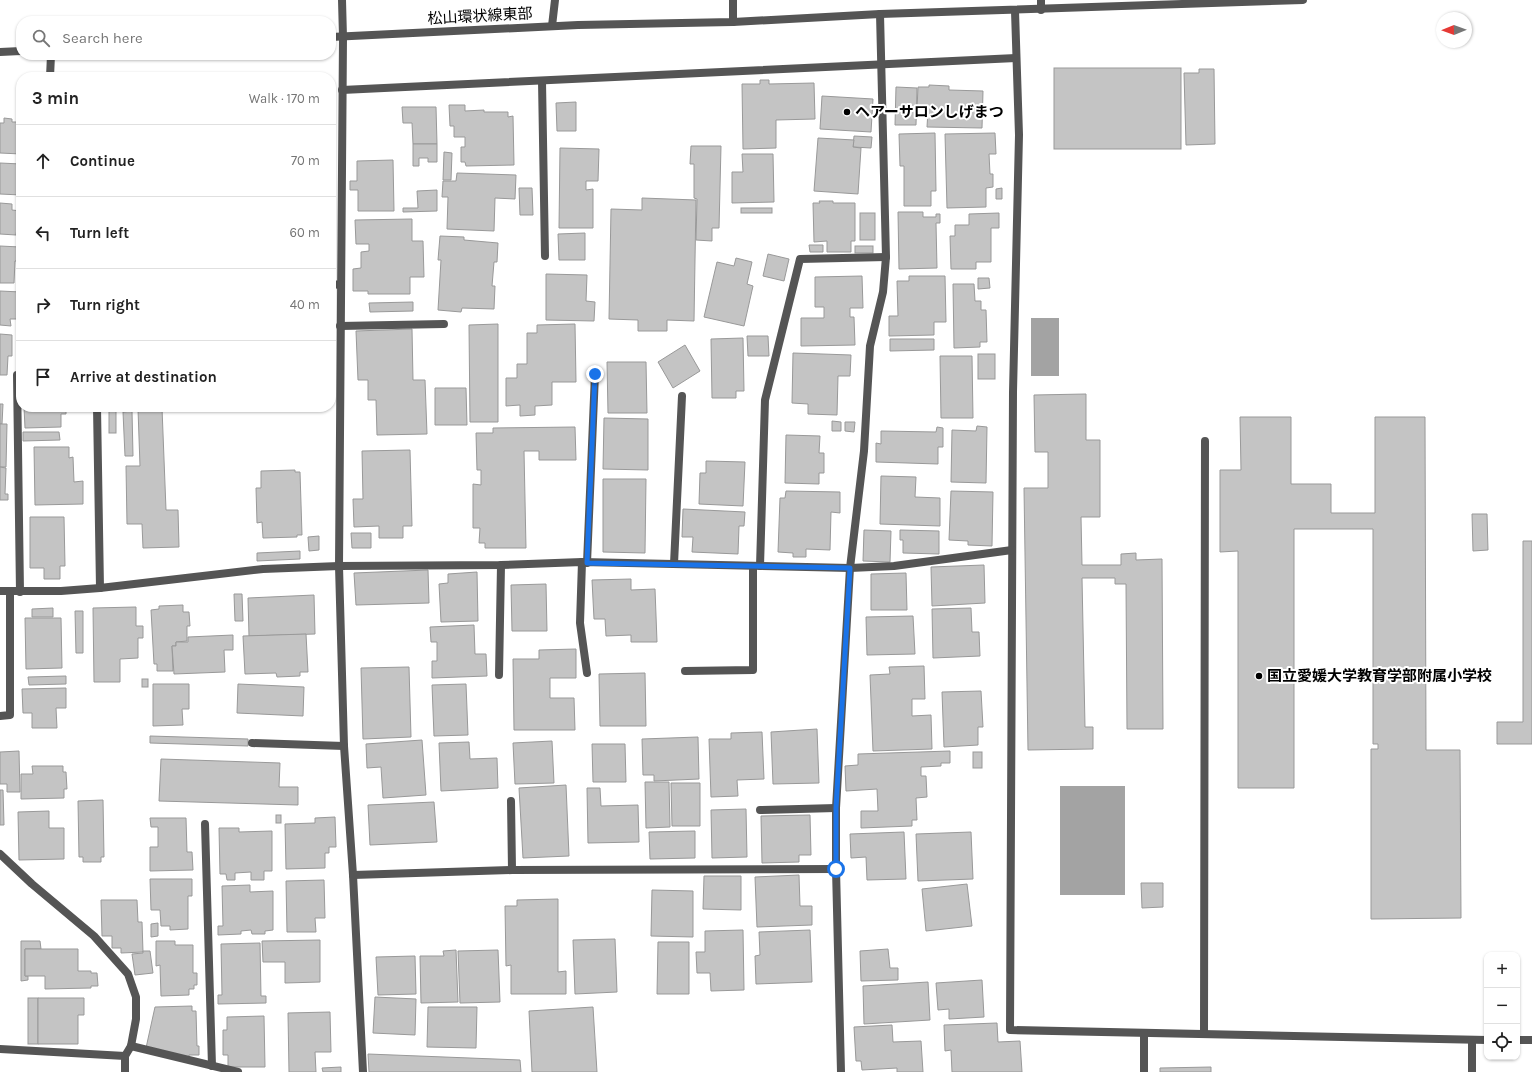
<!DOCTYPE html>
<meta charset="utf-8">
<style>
:root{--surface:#fff;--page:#f2f2f2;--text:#222;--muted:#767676;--line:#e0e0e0}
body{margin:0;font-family:Karla,"Noto Sans JP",sans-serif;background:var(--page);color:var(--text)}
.controls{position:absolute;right:12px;bottom:12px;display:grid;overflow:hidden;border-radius:8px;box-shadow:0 1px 3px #0004}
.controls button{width:36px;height:36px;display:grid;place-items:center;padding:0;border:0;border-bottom:1px solid var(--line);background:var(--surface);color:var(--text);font:20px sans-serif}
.compass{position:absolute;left:1436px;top:12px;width:36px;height:36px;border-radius:50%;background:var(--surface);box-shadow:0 1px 3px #0004;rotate:269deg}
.stop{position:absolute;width:12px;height:12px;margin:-9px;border:3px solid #1a73e8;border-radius:50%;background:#fff}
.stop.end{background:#1a73e8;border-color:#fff;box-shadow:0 1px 4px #0008}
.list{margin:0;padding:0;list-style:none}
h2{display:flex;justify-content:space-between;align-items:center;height:52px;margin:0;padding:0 16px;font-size:17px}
h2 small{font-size:13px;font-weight:400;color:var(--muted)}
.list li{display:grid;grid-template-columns:26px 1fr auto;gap:12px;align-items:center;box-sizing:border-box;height:72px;padding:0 16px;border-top:1px solid var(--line)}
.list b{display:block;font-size:15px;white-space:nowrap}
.list em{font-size:13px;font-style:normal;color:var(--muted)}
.icon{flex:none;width:22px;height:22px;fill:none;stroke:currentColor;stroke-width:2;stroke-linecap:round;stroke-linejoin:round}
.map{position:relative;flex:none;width:1532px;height:1072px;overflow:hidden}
.search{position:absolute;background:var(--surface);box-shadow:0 1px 3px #0004;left:16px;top:16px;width:320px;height:44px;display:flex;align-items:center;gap:10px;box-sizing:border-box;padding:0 14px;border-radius:16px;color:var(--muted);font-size:15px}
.panel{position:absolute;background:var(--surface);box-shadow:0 1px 3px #0004;left:16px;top:72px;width:320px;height:340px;border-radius:16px}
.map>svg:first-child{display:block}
.water{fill:#a3a3a3}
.building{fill:#c4c4c4;stroke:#999}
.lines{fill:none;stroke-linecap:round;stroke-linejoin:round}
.service{stroke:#555;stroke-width:8}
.minor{stroke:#555;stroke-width:8}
.tertiary{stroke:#555;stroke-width:8}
.route{stroke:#1a73e8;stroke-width:5}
.poi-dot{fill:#000;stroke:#fff;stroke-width:1.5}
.labels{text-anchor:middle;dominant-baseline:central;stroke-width:4;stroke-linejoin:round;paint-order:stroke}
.street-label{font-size:15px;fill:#000;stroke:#fff}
.poi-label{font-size:15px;font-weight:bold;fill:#000;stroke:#fff;text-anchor:start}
</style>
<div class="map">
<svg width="1532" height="1072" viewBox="0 0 1532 1072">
<rect width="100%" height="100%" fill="#fff"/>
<g class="water">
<rect x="1031" y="318" width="28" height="58"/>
<rect x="1060" y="786" width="65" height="109"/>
</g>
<g class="building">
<rect x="1054" y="68" width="127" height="81"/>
<path d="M1199 69H1214L1215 144 1186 145 1184 73H1199Z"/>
<path d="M760 80H769V84L814 83 815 119 776 120V148L743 149 742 84H760Z"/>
<path d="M929 85 949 86V90L983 91 982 128 927 127 928 110 917 109 918 87H929Z"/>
<path d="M896 87 917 88 916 125H895Z"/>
<path d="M822 96 873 99 871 132 820 129Z"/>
<path d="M576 102V131H557L556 103Z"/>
<path d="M449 105H465V111L484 110V112H508V117L513 116 514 165 466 166 465 162H461V147H465V137H454V126H450Z"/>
<path d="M402 107H436L437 144H413L412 123H403Z"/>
<path d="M4 118 12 119V122H21V154L0 153V123H4Z"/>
<path d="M935 133 936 191H931V206H904V166H900L899 134Z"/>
<path d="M995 133 996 154H989L990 174H993V187L986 188V207L947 208 945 134Z"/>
<path d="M854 136 872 137 871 148 853 147Z"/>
<path d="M818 138 854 140 853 147 861 148 858 194 814 191Z"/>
<path d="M413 144H437V162H428V158H419V166H413Z"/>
<path d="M691 146H721L719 228H712V241L696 240 697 199 694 198V164H690Z"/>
<path d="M560 148 599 149 598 181H586V190L593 189V228H559Z"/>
<path d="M444 152 452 153 451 180H443Z"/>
<path d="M742 154H773L774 202 732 203V172H743Z"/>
<path d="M393 160 394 211H358V190H350V181H357V161Z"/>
<path d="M0 163 21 164V195L0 194Z"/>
<path d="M457 173 516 175 515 199 495 198 494 231 447 229 448 197H442L443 181H456Z"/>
<path d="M519 188H532L533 215H520Z"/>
<path d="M1002 188V199H996V189Z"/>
<path d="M437 190V211L403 212V208H418L417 191Z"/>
<path d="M642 198 696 200 694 321 667 320V331H638V320L609 319 611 209 642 210Z"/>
<path d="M819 201H833V203H855V241H851V252H827V241L814 242 813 203H820Z"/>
<path d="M0 203 12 204V210L21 211V228H17L16 235 0 234Z"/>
<rect x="741" y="208" width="31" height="5"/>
<path d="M898 212H923V217H936V214H940V223H936L937 268 899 269Z"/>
<rect x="860" y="213" width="15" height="27"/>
<path d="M999 213V228H991V262H976V269H951L950 236H955V225H969V214Z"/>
<path d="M412 219V241H423L424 277H410V294H368V291H353V269L361 268V252L369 251V244H356L355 220Z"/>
<path d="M585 233V260H559L558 234Z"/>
<path d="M440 236 464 237V240L498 243 497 262H494L492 286H495L494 309 462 308 461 312 438 310 441 260H438Z"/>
<path d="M809 245H823V252H810Z"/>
<path d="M0 246 20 247 19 261H15L14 283H0Z"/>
<rect x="855" y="246" width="18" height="7"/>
<path d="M768 254 789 259 784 281 763 276Z"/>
<path d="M736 258 752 262 747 284 753 286 744 326 704 317 717 262 734 266Z"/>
<path d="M546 274 587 275 586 301 595 302 594 321 546 320Z"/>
<path d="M862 276 863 308H850V317H854L855 345 801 346V318H824V307H815V277Z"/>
<path d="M909 276H945L946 322H934V335L889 336V316H898L897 281H909Z"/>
<path d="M978 278H989L990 288 978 289Z"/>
<path d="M953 284H974L975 301H981V310H986L987 342H980V347L954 348Z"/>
<path d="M0 291 21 292V319H10L11 326 0 325Z"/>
<path d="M413 302V311L370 312 369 303Z"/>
<path d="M498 324V422H470L469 325Z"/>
<path d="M575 324 576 382H552V405L535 406V415L520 416V405L506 406V378H517V364H527V333H537V325Z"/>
<path d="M412 329 413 380H425L427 434 377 435 376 400H368V380H358L356 331Z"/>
<path d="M0 334 12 335V356H8L7 375H0Z"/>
<path d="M747 336H768L769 356H748Z"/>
<path d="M743 338 744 391H736V398H712L711 339Z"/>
<path d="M890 339H934V350L890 351Z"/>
<path d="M685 345 700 371 673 388 658 362Z"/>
<path d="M793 353 851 355 850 376H838L837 415 808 414V404L792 403Z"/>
<rect x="978" y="354" width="17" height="25"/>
<path d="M940 356H972L973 418H941Z"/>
<path d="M607 362H646L647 413H608Z"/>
<path d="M435 388H466L467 425H435Z"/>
<path d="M1086 394V440H1100V517H1081L1082 565H1121V554L1136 553V560L1162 559 1163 729H1127L1126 584H1115V578H1082L1085 727H1093V749L1028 750 1024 488H1048V452H1035L1034 395Z"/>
<path d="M0 404H3L2 424H0Z"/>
<path d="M24 407H66V414H61V427L25 428Z"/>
<path d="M162 408 166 510H178L179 547 143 548 142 524H127L126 466H140L138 409Z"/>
<rect x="109" y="411" width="7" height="22"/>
<path d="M132 411 133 456H125L123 412Z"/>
<path d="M1240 417H1291V484H1331V513H1375V417H1425L1426 750H1460L1461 918 1371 919V749H1378V744H1373V529H1294V788H1238V551L1220 552V470H1241Z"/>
<path d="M604 418 648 419V470L603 469Z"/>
<path d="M832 421 841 422V431H832Z"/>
<path d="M845 422H855L854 432 845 431Z"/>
<path d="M0 424H7L6 467H0Z"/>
<path d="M977 426 987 427 986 483 951 482 952 430 976 431Z"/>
<path d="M575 427 576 460H539V451H524L526 548H485V543H479L480 528H473V484L481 485V470H477L476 433H493V428Z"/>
<path d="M937 427 943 428V447H938V464L876 462V443L881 444V431L936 432Z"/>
<path d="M23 432H59L60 440 23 441Z"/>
<path d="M786 435 820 436 819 453H824V473H819V484L785 483Z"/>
<path d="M34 447H69V458L73 457 74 482 83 481V504L35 505Z"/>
<path d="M410 450 412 526H403V538H379V526L354 527 353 499H363L362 451Z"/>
<path d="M706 461 745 462 743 506 699 504 700 473H706Z"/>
<path d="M0 467 6 468 5 494H8V500H0Z"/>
<path d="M295 470V472H300L302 535H297V537L263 538 262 522 257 523 256 488H261V471Z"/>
<path d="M881 476 916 477 915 497 940 498V526L880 524Z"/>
<path d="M603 479H646L645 553 603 552Z"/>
<path d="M786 491 840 492V513L831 512 830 550 806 549V557H793V553L778 552 780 498H785Z"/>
<path d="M951 491 993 492 992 546 968 545V541L949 540Z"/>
<path d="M683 509 745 512 744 526H739L738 554 692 552 693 537H682Z"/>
<path d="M1472 514H1487L1488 550 1473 551Z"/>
<path d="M30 517H64L65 566H60V579H44V568H30Z"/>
<path d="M864 530 891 531 890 562 863 561Z"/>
<path d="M900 530 939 531V554L903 553V540H900Z"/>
<path d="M351 533H371V548H352Z"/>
<path d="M319 536V550L309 551 308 537Z"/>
<path d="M1523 541H1532V744H1497V722H1523Z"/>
<path d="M300 551V559L257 561V553Z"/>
<path d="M984 565 985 603 932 606 931 567Z"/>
<path d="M428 570 429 603 356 605 354 573Z"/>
<path d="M477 572 478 621 441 622 439 584 448 583V574Z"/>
<path d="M906 573 907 610H871V574Z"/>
<path d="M631 579V590L655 589 657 642H631V635L606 636 605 619H594L592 580Z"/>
<path d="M546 584 547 631H512L511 585Z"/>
<path d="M234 594H242L243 621H235Z"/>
<path d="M314 595 315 634 249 636 248 598Z"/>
<path d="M183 605V612H189L190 626H187V641L176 642V646H172L173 671H157V664H154L151 610 159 609V606Z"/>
<path d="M136 607V626H143V638H138V658L120 659V682H94L93 608Z"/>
<path d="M53 608V617H32V609Z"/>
<path d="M971 608 972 632H979L980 656 933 658 932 609Z"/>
<path d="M75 611H83V653H76Z"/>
<path d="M913 616 915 654 867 655 866 617Z"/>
<path d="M25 618H61L62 668 26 669Z"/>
<path d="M474 625 475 654H486L487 676 432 678V661H437V642H431L430 627Z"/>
<path d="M306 634 308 672H300V676L277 677 276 673 245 674 243 636Z"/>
<path d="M233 635V650H224L225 672 174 674 172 646H176V642H188V637Z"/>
<path d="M576 649V678H550V698H574L575 730H514L513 659H539V650Z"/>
<path d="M924 666 925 699H912V716L931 715 932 749 873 751 870 675 890 674 889 667Z"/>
<path d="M409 667 411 737 363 739 361 668Z"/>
<path d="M645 673 646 726H600L599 674Z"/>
<path d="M66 676V684L29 685 28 677Z"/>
<rect x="142" y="679" width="6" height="8"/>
<path d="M153 684H189V709H182L183 725 153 726Z"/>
<path d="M238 684 304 687 303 716 237 713Z"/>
<path d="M466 684 468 735 434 736 432 685Z"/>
<path d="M66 688V708H56L57 728H32V713H23L22 689Z"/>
<path d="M981 691 983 727H978V745L944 747 942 692Z"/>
<path d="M817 729 819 783 773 784 771 732Z"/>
<path d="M762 732 764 779 737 780 738 796 711 797 709 739H731V733Z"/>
<path d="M150 736 248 739V746L150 743Z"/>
<path d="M698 737 699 779 654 781V775H643L642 739Z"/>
<path d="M422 740 426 795 383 798 381 767 367 768 366 744Z"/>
<path d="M552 741 554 783 515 784 513 743Z"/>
<path d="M469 742 470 759 497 758 498 788 441 791 439 743Z"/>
<path d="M592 744H625L626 782H593Z"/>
<path d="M19 751 20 792H7V784H0V752Z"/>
<path d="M950 751V763H941V766L921 767V776H926L927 797 916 798 917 820H912V826L861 828V811H878L877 789 846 791 845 766 858 765V754Z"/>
<rect x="973" y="752" width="9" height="16"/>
<path d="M161 759 280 763 279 787H298V805L159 801Z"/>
<path d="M32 766H63V772H66L67 789H64V798L21 799V774H33Z"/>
<path d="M645 782H669L670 827 646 828Z"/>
<path d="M671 783H700V826H672Z"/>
<path d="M566 785 569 856 523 858 519 788Z"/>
<path d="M587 788H600L601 806 638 805 639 842 588 843Z"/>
<path d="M0 790H3L4 825H0Z"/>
<path d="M103 800 104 857H101V862H83V857H79L78 801Z"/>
<path d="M434 802 437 842 370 845 368 805Z"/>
<path d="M746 809 747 857 712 858 711 810Z"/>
<path d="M49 811V828H64V859L19 860 18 812Z"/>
<rect x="276" y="815" width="5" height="8"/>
<path d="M810 815 811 855H799V862L762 863 761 816Z"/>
<path d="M335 817 336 847H329V853H325V868L286 869 285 824 315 823V818Z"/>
<path d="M150 818H186L187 852H192L193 870 150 871V847H158V827H151Z"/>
<path d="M219 828H239V832L272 831V871H264V880H251V872L235 873V880H227L226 874H220Z"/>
<path d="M695 831V858L650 859 649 832Z"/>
<path d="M904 832 906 879 867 880 866 857 851 858 850 834Z"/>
<path d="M971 832 973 879 918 881 916 834Z"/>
<path d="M799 875 800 906H812V925L757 927 755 877Z"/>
<path d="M704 876H741V910L703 909Z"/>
<path d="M150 879H192V896H188V929L170 930V926H161L160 910H151Z"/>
<path d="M324 880 325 918H315L316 932H287L286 881Z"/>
<path d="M1141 883H1163V907L1142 908Z"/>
<path d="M967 884 972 926 926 931 922 889Z"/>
<path d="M250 885V892L273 891V930L265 931V934H252L251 930 241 931V934L218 935V926H223L222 886Z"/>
<path d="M652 890 693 891V937L651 936Z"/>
<path d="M558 899V972L566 971V994H511V965L506 966 505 906H517V900Z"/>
<path d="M101 900H137L138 922H142L143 952 121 953V948H112V936H102Z"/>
<path d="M158 923V936L151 937V924Z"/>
<path d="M743 930 744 990 711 991 710 973H697L696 952H705V931Z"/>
<path d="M810 930 812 982 756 984 755 956 760 955 759 932Z"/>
<path d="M615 939 617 992 575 994 573 940Z"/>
<path d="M320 940V982L285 983V962H263L262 941Z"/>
<path d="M21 941H40L41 949H25V976H28V980L21 981Z"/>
<path d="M156 941H175V945H193V973H197V985H194V989H189V995L161 996 160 965 156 966Z"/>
<path d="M658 942H689V994H657Z"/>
<path d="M260 943 261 996H266V1003L218 1004V995H222L221 944Z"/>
<path d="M25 949H78V971H91V973H97L98 986H91V988L45 989V976H25Z"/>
<path d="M888 949 890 968H898V980L861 981 860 951Z"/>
<path d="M456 950 458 1002 421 1003 420 956H444L443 951Z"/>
<path d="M498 950 500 1002 460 1003 458 951Z"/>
<path d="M143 951H150L153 973 135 975 132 954 143 953Z"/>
<path d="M415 956 416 994 378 995 376 957Z"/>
<path d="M982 980 984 1017 949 1019V1009L938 1010 936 983Z"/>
<path d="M928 982 930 1020 864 1024 863 986Z"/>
<path d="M375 997 416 999 415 1035 373 1033Z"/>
<rect x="28" y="998" width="10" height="46"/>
<path d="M38 998H84V1015H78V1044H38Z"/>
<path d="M192 1006V1011H196L197 1046H199V1055H189V1057L146 1048 155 1007Z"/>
<path d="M428 1007H477L476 1048 427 1047Z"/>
<path d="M593 1007 597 1072H532L529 1011Z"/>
<path d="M330 1012 331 1052H315L316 1072H289L288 1013Z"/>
<path d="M264 1016 265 1067H228V1055H223V1030H227V1017Z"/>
<path d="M997 1023 998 1042 1020 1041 1022 1072H952L951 1050 945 1051 944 1025Z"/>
<path d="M892 1025 893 1042 921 1041 923 1072H897V1068L862 1070 861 1061H856L854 1027Z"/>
<path d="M368 1054 520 1060 521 1072H369Z"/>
<path d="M341 1067V1072H323L322 1068Z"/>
<path d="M1211 1067V1072H1160V1068Z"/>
</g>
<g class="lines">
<g class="service">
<path d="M252 743 344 746"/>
<path d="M1204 1034 1205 441"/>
</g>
<g class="minor">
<path d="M342 0 343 37 339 566 344 746 353 875 363 1072"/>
<path d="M733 0V22"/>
<path d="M1041 0V10"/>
<path d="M1015 11 1019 135 1013 392 1010 1030 1487 1040"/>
<path d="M552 26 555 0"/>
<path d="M50 77 51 55"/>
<path d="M542 81 545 256"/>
<path d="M342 90 1016 58"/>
<path d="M331 284 341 285"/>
<path d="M340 326 444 324"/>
<path d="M17 375 20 592"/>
<path d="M97 407 100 588"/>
<path d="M582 562 580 623 587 673"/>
<path d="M587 563 595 374"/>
<path d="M674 564 682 396"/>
<path d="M760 566 765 400 800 259 886 257"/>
<path d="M0 591H61L100 588 263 569 339 566 501 565 582 562 850 568 894 566 1012 550"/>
<path d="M685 671 753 670V566"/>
<path d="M499 675 501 565"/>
<path d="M0 716 10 715V591"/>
<path d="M511 801 512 870"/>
<path d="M760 810 836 808"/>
<path d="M205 824 212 1066"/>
<path d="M0 854 32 884 94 936 128 974 136 997V1019L131 1046 125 1056V1072"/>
<path d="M353 875 512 870 836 869"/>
<path d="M1144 1033V1072"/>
<path d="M1517 1040H1532"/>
<path d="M131 1046 238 1072"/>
<path d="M0 1049 125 1056"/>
<path d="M841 1072 836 869V808L850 568 864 451 870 346 883 292 886 257 880 14"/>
<path d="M1472 1072V1040"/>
</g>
<g class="tertiary">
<path d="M331 37 578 25 733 22 880 14 1303 0"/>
<path d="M0 52 21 51"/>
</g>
</g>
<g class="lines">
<path class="route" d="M595 374 587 563 850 568 836 808V869"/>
</g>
<g class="poi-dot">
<circle cx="847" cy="112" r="4"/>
<circle cx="1259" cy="676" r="4"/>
</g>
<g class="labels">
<g class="street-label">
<text transform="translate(480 16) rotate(-3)">松山環状線東部</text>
</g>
<g class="poi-label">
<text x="855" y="112">ヘアーサロンしげまつ</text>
<text x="1267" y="676">国立愛媛大学教育学部附属小学校</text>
</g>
</g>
</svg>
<div class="controls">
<button>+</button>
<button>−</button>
<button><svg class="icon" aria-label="locate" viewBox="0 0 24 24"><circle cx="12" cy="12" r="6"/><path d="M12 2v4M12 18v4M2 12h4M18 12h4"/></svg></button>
</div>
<svg class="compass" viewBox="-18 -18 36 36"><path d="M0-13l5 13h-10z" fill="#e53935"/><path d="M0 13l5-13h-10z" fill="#767676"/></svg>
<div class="stop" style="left:836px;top:869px"></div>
<div class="stop end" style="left:595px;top:374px"></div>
<div class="search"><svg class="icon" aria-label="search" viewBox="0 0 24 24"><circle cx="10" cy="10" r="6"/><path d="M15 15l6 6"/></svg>Search here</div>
<section class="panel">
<h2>3 min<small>Walk · 170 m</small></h2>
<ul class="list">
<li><svg class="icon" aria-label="ahead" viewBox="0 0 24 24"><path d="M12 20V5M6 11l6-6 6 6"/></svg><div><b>Continue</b></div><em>70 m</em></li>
<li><svg class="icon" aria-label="left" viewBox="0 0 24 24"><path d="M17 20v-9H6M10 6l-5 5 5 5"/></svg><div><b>Turn left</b></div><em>60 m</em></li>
<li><svg class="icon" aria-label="right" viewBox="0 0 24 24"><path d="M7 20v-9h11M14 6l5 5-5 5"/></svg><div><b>Turn right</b></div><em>40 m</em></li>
<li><svg class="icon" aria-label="arrive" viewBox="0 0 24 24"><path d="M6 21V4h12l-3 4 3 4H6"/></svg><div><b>Arrive at destination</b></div></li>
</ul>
</section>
</div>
